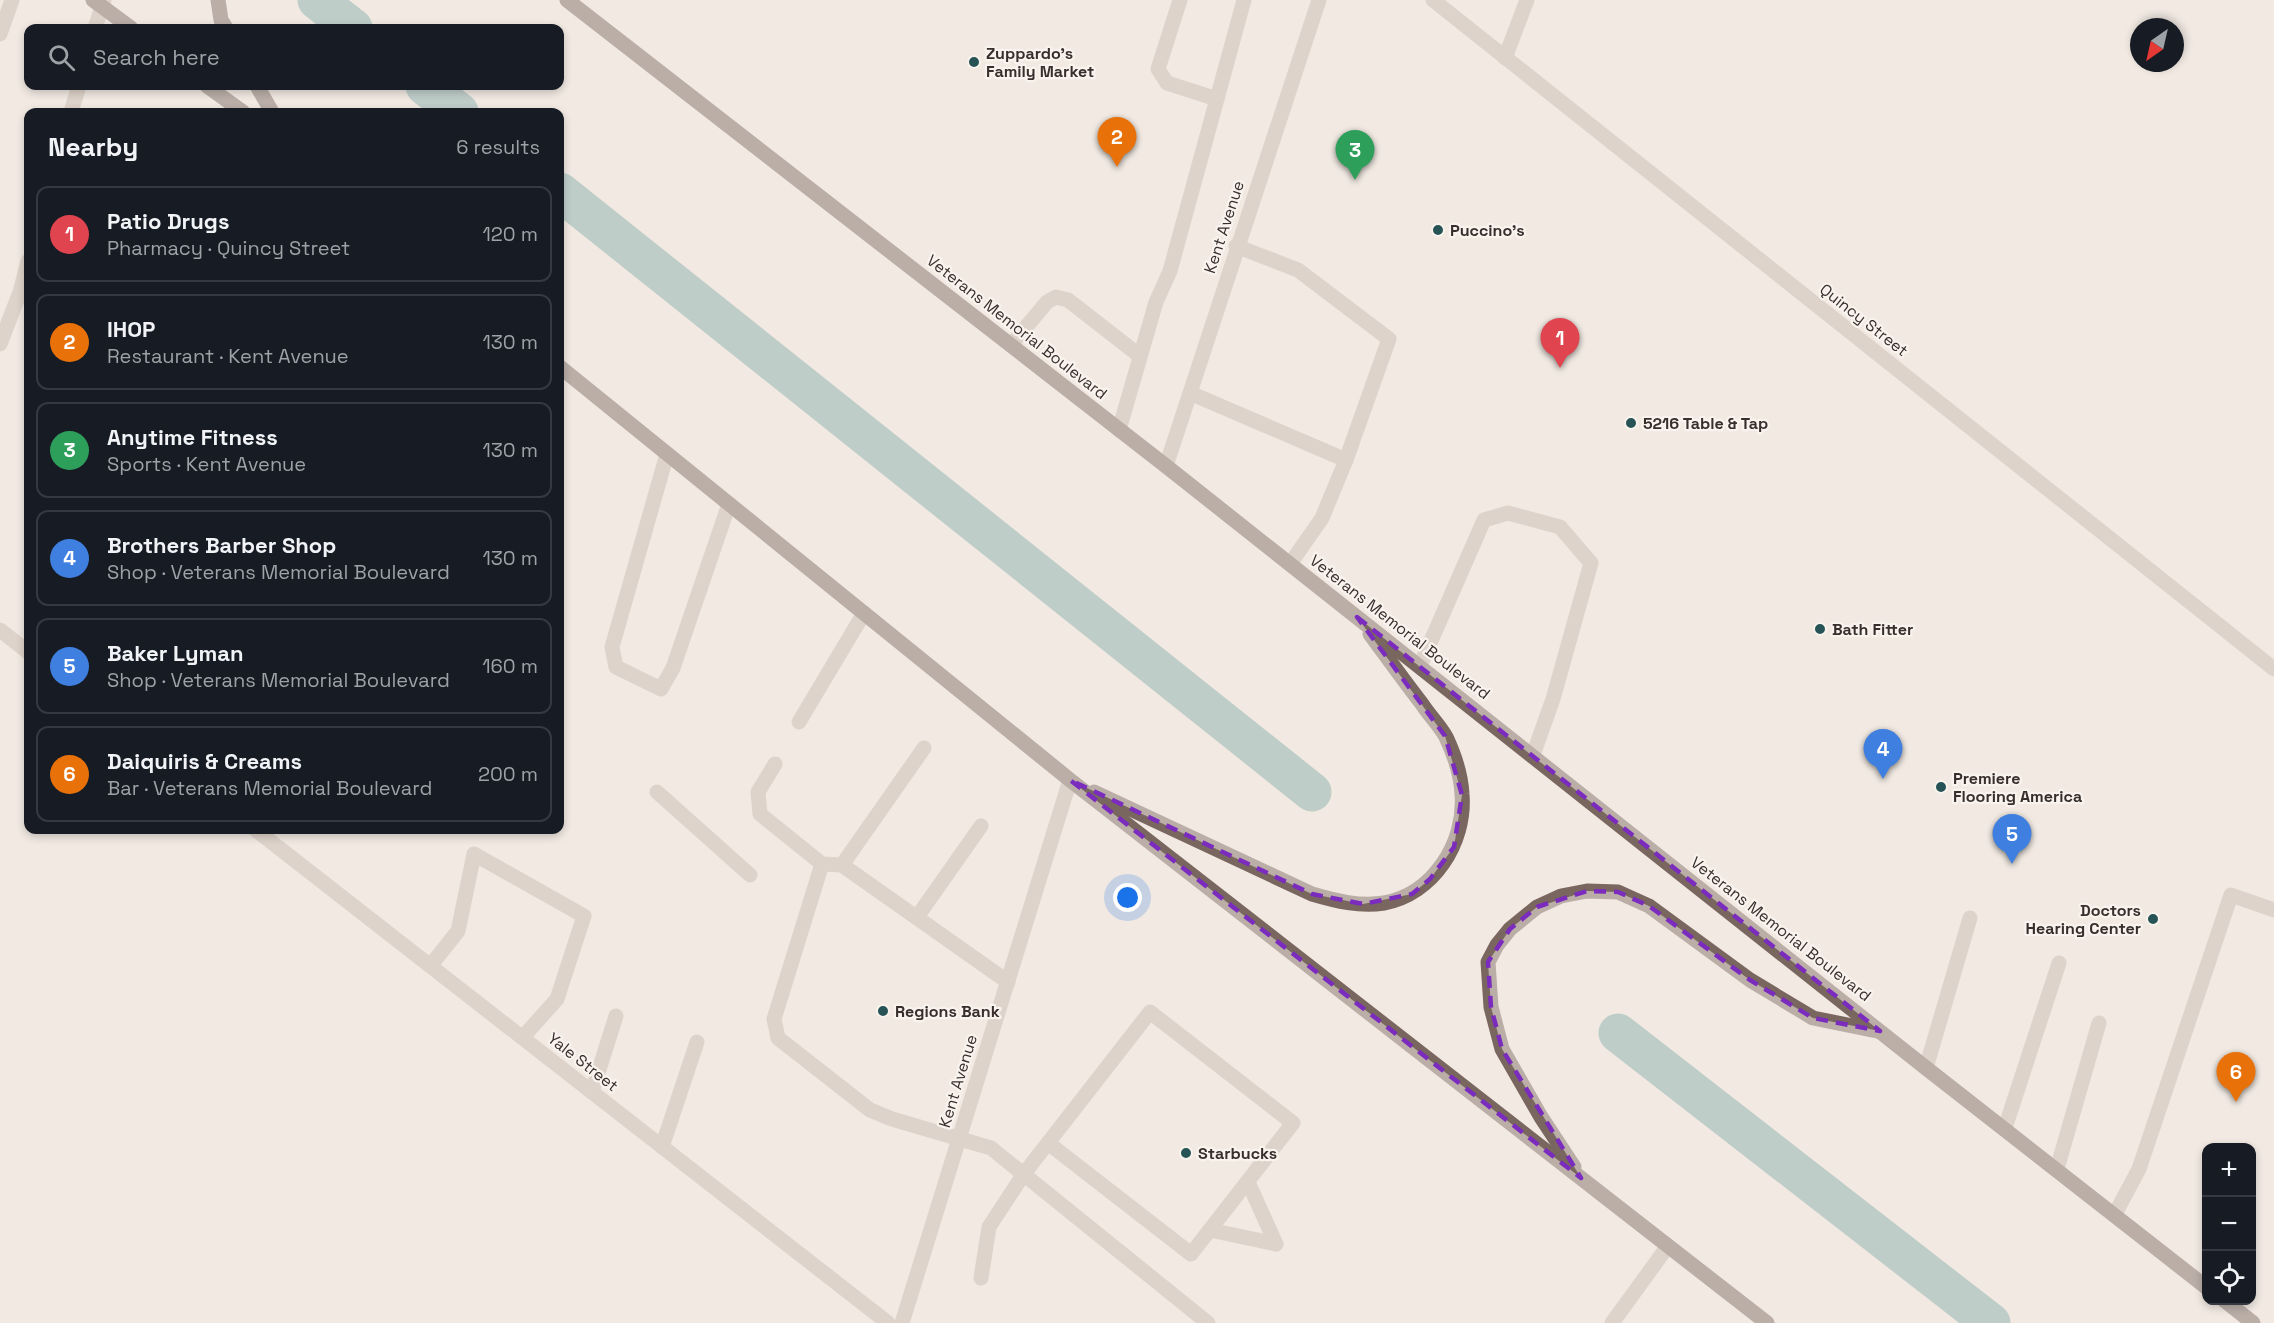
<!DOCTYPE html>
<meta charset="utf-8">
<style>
:root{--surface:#171b24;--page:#20242c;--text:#f1f3f6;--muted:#9ea1a6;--line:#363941;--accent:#96abae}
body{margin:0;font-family:"Space Grotesk",sans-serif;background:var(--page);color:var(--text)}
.controls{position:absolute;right:18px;bottom:18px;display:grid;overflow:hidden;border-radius:12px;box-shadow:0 3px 9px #0003}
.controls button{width:54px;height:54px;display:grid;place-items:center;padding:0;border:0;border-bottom:2px solid var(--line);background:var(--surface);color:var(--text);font:30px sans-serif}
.compass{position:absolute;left:2130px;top:18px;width:54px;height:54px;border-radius:50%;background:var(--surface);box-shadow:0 3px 9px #0003;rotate:214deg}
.you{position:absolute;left:1128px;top:898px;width:21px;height:21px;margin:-15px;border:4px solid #fff;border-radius:50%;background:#1a73e8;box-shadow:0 0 0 9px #1a73e833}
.badge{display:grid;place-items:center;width:39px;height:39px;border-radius:50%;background:var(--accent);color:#fff;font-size:20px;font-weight:700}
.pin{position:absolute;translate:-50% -50px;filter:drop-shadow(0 2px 3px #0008)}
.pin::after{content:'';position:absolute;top:32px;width:21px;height:18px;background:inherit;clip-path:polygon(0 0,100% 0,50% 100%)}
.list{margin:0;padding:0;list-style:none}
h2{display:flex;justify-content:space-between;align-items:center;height:78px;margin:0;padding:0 24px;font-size:26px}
h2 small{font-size:20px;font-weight:400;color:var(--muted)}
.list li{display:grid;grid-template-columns:39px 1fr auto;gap:18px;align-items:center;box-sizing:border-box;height:96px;margin:0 12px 12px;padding:0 12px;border:2px solid var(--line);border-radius:12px}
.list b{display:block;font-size:22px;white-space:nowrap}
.list p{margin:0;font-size:20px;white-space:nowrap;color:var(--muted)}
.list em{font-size:20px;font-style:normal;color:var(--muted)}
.icon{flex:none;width:33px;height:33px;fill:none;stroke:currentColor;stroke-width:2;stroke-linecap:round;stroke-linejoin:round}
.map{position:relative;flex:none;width:2274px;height:1323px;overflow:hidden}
.search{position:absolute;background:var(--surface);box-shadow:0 3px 9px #0003;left:24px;top:24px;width:540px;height:66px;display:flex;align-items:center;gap:15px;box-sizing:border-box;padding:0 21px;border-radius:12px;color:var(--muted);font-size:22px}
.panel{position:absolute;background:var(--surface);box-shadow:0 3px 9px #0003;left:24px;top:108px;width:540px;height:726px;border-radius:12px}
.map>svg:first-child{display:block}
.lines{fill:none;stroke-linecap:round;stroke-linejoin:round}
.canal{stroke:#84abab;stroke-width:39}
.service{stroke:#c8b9ae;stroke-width:15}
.minor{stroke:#c8b9ae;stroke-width:15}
.tertiary{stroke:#c8b9ae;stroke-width:15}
.primary{stroke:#78665f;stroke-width:15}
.marked{fill:none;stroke:#7b2cbf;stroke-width:4.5;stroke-dasharray:12 8;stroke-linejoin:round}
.poi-dot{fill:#265355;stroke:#f9f3ee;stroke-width:2}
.labels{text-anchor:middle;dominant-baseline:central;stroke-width:4.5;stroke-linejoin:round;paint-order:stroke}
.poi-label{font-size:16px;font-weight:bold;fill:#382f2c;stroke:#f9f3ee;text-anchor:start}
.street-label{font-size:16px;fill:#382f2c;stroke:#f9f3ee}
</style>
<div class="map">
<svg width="2274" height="1323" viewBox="0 0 2274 1323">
<rect width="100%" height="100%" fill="#f1e9e2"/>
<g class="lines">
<g class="canal">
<path d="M317 0 353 28"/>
<path d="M425 86 459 112"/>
<path d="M560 192 1312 792"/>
<path d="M1618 1033 1991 1323"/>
</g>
<g class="service">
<path d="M1180 0 1158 69 1167 83 1217 99"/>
<path d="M1505 58 1527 0"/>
<path d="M1236 246 1298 270 1389 339 1346 460 1322 518 1290 564"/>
<path d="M1011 345 1047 302 1056 297 1068 300 1140 356"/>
<path d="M1190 393 1346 460"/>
<path d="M1119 430 1156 302 1170 271 1244 0"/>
<path d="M667 454 612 647 616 667 661 689 673 668 729 504"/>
<path d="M1420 666 1484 520 1508 513 1560 527 1591 563 1553 699 1533 755"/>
<path d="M799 722 864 613"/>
<path d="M775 764 758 792 760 814 822 864 842 865 1008 982"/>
<path d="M657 792 750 875"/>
<path d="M822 864 774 1019 778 1038 870 1110 892 1119 991 1148 1208 1323"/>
<path d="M842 865 924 748"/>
<path d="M917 917 981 826"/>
<path d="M431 965 458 931 474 854 584 916 557 999 523 1037"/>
<path d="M1926 1068 1970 918"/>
<path d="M592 1092 616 1016"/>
<path d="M2005 1128 2059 963"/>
<path d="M662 1147 697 1042"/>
<path d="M2057 1169 2099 1023"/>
<path d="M1248 1182 1276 1244"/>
<path d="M2115 1214 2139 1169 2231 895 2274 910"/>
<path d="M1210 1230 1276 1244"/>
<path d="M981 1278 989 1227 1023 1175 1150 1012 1293 1123 1191 1254 1048 1143"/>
<path d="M1612 1323 1668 1246"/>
</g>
<g class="minor">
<path d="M1433 0 2274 669"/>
<path d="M1166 466 1319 0"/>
<path d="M0 630 28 652"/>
<path d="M256 830 888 1323"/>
<path d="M902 1323 1070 780"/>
</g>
<g class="tertiary">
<path d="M95 28 104 0"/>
<path d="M0 34 12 0"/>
<path d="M71 112 79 86"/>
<path d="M0 344 20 292 28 261"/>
</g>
<g class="primary">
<path d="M93 0 131 28"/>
<path d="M218 0 221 20 226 28"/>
<path d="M567 0 1166 466 1926 1068 2206 1287"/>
<path d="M207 86 243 112"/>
<path d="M257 86 272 112"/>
<path d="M560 367 1070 780 1767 1323"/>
<path d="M1094 792 1312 894C1336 901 1360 907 1384 903 1433 894 1466 843 1462 794 1461 776 1454 754 1446 737 1440 726 1429 715 1422 704 1404 681 1387 657 1370 634"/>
<path d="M1574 1167 1541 1117 1502 1049 1491 1007 1488 962 1497 945 1510 929 1537 907 1561 896 1587 891 1618 892 1649 906 1750 980 1813 1018 1877 1031"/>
<path d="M2224 1300 2253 1323"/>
</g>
</g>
<path d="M0 0H2274V1323H0ZM1357 617 1880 1031 1813 1018 1750 980 1649 906 1618 892 1587 891 1537 907 1510 929 1488 962 1491 1007 1502 1049 1581 1178 1070 780 1312 894 1363 904 1412 894 1430 879 1454 847 1462 795 1445 736Z" fill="#f1e9e2" fill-opacity=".55" fill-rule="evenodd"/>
<path class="marked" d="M1357 617 1880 1031 1813 1018 1750 980 1649 906 1618 892 1587 891 1537 907 1510 929 1488 962 1491 1007 1502 1049 1581 1178 1070 780 1312 894 1363 904 1412 894 1430 879 1454 847 1462 795 1445 736Z"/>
<g class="poi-dot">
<circle cx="974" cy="62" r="6"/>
<circle cx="1438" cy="230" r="6"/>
<circle cx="1631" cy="423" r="6"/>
<circle cx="1820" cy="629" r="6"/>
<circle cx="1941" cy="787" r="6"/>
<circle cx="2153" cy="919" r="6"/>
<circle cx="883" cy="1011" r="6"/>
<circle cx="1186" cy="1153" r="6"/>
</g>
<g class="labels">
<g class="poi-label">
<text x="986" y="53">Zuppardo's<tspan x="986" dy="18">Family Market</tspan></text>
<text x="1450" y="230">Puccino's</text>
<text x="1643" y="423">5216 Table &amp; Tap</text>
<text x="1832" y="629">Bath Fitter</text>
<text x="1953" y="778">Premiere<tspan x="1953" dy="18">Flooring America</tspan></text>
<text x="2141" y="910" text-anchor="end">Doctors<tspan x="2141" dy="18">Hearing Center</tspan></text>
<text x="895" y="1011">Regions Bank</text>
<text x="1198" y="1153">Starbucks</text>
</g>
<g class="street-label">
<text transform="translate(1224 227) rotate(-72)">Kent Avenue</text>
<text transform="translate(1864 320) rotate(38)">Quincy Street</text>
<text transform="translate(1017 327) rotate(38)">Veterans Memorial Boulevard</text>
<text transform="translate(1400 627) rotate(38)">Veterans Memorial Boulevard</text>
<text transform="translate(1781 929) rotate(38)">Veterans Memorial Boulevard</text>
<text transform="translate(583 1062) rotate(38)">Yale Street</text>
<text transform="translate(958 1081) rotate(-73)">Kent Avenue</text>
</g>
</g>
</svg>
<div class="controls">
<button>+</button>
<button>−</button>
<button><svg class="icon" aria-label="locate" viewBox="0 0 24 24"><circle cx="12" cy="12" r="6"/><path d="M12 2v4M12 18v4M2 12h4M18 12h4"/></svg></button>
</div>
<svg class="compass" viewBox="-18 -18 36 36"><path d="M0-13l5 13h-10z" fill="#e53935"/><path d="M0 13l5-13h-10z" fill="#9ea1a6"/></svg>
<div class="you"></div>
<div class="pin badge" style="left:1560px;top:368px;background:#e0444e">1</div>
<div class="pin badge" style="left:1117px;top:167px;background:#e8710a">2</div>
<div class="pin badge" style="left:1355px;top:180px;background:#2e9e5b">3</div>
<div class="pin badge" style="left:1883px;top:779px;background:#3f7fe0">4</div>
<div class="pin badge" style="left:2012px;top:864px;background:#3f7fe0">5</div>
<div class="pin badge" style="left:2236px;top:1102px;background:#e8710a">6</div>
<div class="search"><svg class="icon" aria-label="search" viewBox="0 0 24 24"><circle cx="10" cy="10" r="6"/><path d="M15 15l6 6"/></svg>Search here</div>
<section class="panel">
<h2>Nearby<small>6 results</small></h2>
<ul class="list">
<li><span class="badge" style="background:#e0444e">1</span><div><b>Patio Drugs</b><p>Pharmacy · Quincy Street</p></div><em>120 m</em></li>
<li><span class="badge" style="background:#e8710a">2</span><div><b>IHOP</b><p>Restaurant · Kent Avenue</p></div><em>130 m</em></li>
<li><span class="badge" style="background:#2e9e5b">3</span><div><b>Anytime Fitness</b><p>Sports · Kent Avenue</p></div><em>130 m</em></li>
<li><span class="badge" style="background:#3f7fe0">4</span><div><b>Brothers Barber Shop</b><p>Shop · Veterans Memorial Boulevard</p></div><em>130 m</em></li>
<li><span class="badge" style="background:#3f7fe0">5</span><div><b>Baker Lyman</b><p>Shop · Veterans Memorial Boulevard</p></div><em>160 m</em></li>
<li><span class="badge" style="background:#e8710a">6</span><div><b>Daiquiris &amp; Creams</b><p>Bar · Veterans Memorial Boulevard</p></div><em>200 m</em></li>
</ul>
</section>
</div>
